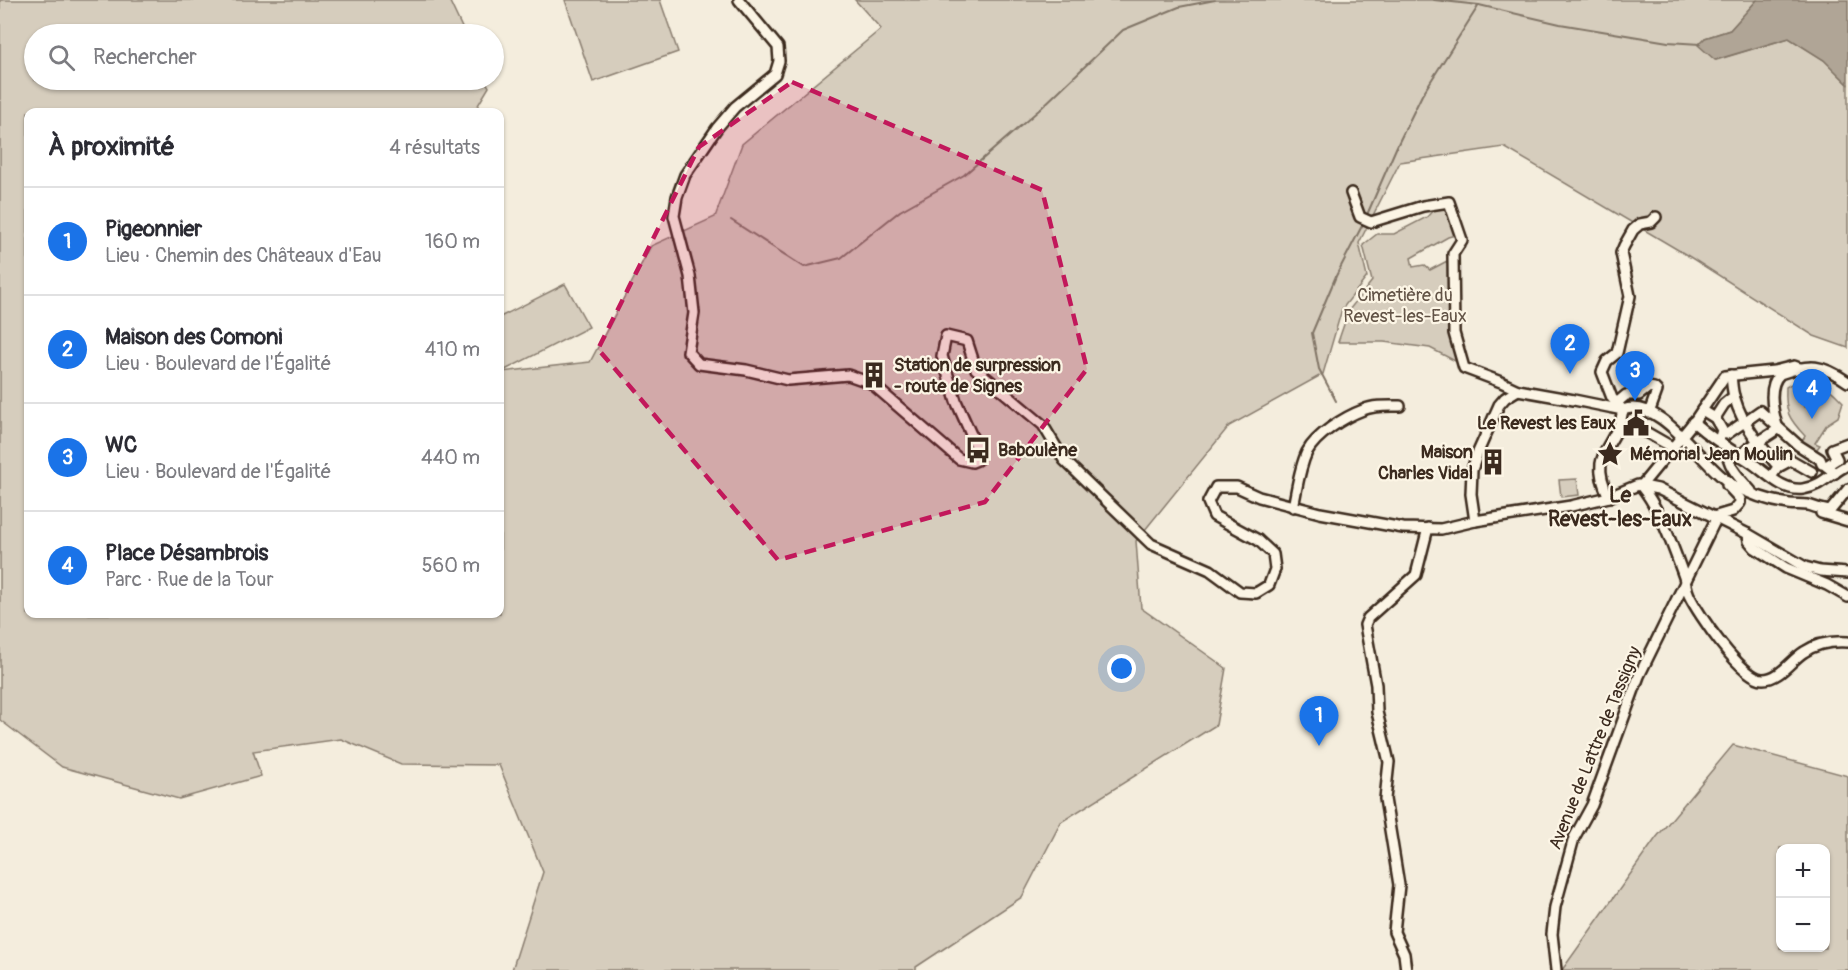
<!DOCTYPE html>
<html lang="fr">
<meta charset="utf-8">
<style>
:root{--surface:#fff;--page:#f7f7f7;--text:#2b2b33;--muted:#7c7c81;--line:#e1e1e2;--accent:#1a73e8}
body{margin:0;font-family:Pangolin,sans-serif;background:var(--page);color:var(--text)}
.controls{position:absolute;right:18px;bottom:18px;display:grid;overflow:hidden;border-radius:12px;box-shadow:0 2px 4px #0004}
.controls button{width:54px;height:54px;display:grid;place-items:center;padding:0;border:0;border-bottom:2px solid var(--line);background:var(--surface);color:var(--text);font:30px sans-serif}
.you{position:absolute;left:1122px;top:669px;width:21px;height:21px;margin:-15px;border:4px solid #fff;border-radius:50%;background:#1a73e8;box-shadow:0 0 0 9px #1a73e833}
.badge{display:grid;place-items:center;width:39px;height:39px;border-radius:50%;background:var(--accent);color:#fff;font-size:20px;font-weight:700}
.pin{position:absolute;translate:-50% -50px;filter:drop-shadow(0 2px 3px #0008)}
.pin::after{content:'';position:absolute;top:32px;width:21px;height:18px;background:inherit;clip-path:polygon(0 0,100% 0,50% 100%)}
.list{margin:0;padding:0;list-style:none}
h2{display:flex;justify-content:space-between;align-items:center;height:78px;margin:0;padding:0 24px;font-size:26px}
h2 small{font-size:20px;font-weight:400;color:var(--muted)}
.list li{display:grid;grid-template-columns:39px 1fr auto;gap:18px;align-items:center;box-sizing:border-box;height:108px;padding:0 24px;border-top:2px solid var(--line)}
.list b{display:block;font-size:22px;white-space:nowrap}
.list p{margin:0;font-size:20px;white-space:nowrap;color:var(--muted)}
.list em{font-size:20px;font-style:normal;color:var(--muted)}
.icon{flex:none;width:33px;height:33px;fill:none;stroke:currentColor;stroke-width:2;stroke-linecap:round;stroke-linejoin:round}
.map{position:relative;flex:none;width:1848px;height:970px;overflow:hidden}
.search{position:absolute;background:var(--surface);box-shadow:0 2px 4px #0004;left:24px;top:24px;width:480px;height:66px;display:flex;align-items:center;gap:15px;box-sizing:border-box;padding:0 21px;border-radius:33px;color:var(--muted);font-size:22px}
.panel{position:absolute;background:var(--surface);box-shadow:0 2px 4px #0004;left:24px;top:108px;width:480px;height:510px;border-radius:12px}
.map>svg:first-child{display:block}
.green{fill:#d6cdbd;stroke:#887c6e;stroke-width:1.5;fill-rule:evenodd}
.water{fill:#b0a596;stroke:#817466;stroke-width:1.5}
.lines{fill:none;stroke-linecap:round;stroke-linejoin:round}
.stream{stroke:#817466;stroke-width:2}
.minor-casing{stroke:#3b2a1e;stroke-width:14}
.minor{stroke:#fcf5e5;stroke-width:9}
.marked{fill:#c2185b;fill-opacity:0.2;stroke:#c2185b;stroke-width:4.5;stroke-dasharray:12 8;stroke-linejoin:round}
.labels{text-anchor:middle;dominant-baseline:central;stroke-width:4.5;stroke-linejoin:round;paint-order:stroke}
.park-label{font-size:18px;fill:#625346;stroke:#fcf5e5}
.poi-label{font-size:18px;font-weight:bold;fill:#3b2a1e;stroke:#fcf5e5;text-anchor:start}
.street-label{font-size:18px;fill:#3b2a1e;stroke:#fcf5e5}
.quarter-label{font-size:21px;font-weight:bold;fill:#3b2a1e;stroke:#fcf5e5}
</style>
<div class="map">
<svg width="1848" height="970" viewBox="0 0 1848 970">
<rect width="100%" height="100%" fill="#f4eddd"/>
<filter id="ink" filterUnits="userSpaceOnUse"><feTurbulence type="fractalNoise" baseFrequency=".0167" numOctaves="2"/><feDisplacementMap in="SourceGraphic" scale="12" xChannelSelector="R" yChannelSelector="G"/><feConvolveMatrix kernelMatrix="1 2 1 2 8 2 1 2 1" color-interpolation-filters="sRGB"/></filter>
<g filter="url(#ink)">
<g class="green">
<path d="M0 0H449L465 34H34V80H485L489 87 474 112H28V614H500V317L565 284 589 327 501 372 590 362 651 246 715 217 742 144 881 29 855 0H1757L1730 30 1705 38 1716 60 1789 38 1824 60 1848 84V348L1814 336 1690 257 1504 147 1400 162 1359 243 1367 277 1342 309 1323 374 1229 426 1136 541 1141 608 1226 668 1216 725 1061 822 1022 897 916 967V970H512L543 872 499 765 401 764 341 739 253 751 261 776 179 799 62 767 0 720Z"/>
<path d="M565 0H660L678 52 593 82Z"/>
<path d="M1446 206 1459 234 1448 237 1411 258 1413 267 1424 265 1430 270 1449 260 1459 363 1430 348 1384 342H1338L1349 310 1372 281 1363 245 1377 234H1394L1427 217 1435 208Z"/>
<path d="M1791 384 1799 387 1800 398 1805 407 1810 403 1805 389C1824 379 1830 389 1843 402L1838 417 1827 424 1815 443 1820 445 1814 453 1800 445 1805 436C1788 418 1785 412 1786 387Z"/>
<path d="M1577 479 1579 495 1561 497 1559 480Z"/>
<path d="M1733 745 1848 776V970H1562L1656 838ZM1780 848H1826V948H1780Z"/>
</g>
<path class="water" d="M1757 0H1848V84L1824 60 1789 38 1715 60 1698 45 1705 38 1730 30Z"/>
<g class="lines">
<g class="stream">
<path d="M1434 0 1479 5 1560 24 1668 42 1700 44"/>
<path d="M1366 217 1397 146 1422 95 1479 5"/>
<path d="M731 220 804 267 841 258 900 211 964 175 1039 110 1123 30 1179 7 1215 0"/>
<path d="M1336 401 1319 369 1312 333 1336 276 1364 222"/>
</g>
<g class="minor-casing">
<g id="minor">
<path d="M739 0 778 47 779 61 775 74 735 107 717 128 685 175 677 197 674 216 690 276 694 313 688 352 699 364 746 370 788 380 848 375 871 383 959 459 972 462 977 460 978 450 956 401 942 356 946 336 967 341 976 369 1043 425 1064 460 1151 544 1210 570 1240 592 1256 593 1269 585 1275 569 1273 554 1258 540 1214 516 1208 502 1216 487H1237L1259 497 1320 513 1403 528 1441 529 1475 521 1571 506 1609 497 1638 485 1658 489 1748 534 1805 567 1820 571 1848 573"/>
<path d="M1351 193 1360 217 1371 222 1423 206 1449 202 1462 240 1453 254 1454 333 1464 368 1501 382 1518 390 1574 400 1623 410C1661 395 1704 469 1733 485 1749 494 1771 501 1789 504 1795 505 1802 504 1808 505 1815 507 1822 510 1830 511L1848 489"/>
<path d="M1731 375C1732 383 1732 392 1735 399 1742 424 1761 446 1777 465L1778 467 1771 477"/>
<path d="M1618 406 1619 401 1626 395H1639L1649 387 1654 388 1657 391 1649 413"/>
<path d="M1623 410 1612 398 1602 372 1607 361 1617 353 1630 296 1621 253 1624 246 1633 230 1640 224 1651 222 1656 217"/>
<path d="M1702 410 1715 418 1722 430 1720 437"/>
<path d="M1715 418 1724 404 1734 396"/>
<path d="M1693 422C1710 437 1727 448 1746 459 1763 469 1781 492 1803 489 1822 486 1832 472 1848 465"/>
<path d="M1644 431 1672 447"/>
<path d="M1722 433 1727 434 1760 411 1798 445 1820 459 1822 464"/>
<path d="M1727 449C1727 467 1741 479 1751 491"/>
<path d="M1740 456C1751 444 1765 439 1778 429 1773 413 1767 386 1780 374 1810 363 1822 364 1848 382"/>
<path d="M1778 467 1791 460 1812 472"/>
<path d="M1835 473 1826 466 1837 459 1832 449 1848 443"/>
<path d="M1641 486C1661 511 1673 547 1684 577 1686 583 1686 589 1689 595 1698 614 1742 679 1763 679 1780 679 1791 660 1804 652 1817 643 1833 641 1848 642"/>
<path d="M1641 486 1696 419 1725 376 1774 371 1794 366 1802 369"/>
<path d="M1609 497C1586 452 1617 448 1623 410"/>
<path d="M1293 507C1297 489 1299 469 1307 452 1316 435 1344 417 1363 410 1374 405 1388 406 1400 406"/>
<path d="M1821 513 1848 521"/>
<path d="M1713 517 1733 511 1740 503V499L1727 485"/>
<path d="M1475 521 1471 494 1472 470 1478 452 1499 405 1505 398 1518 390"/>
<path d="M1748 534 1749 541 1755 548 1786 568 1827 585 1848 597"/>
<path d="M1406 970 1404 954 1394 932 1399 885 1385 799 1389 762 1377 712 1376 685 1365 625 1368 618 1416 575 1428 528"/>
<path d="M1556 970 1552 934 1555 907 1574 838 1592 805 1639 676 1716 519"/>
</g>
</g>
<use href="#minor" class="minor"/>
</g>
</g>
<path class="marked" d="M792 82 1042 190 1087 369 985 502 778 560 598 349 699 147Z"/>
<defs>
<g id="building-bare" transform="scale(2.07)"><path d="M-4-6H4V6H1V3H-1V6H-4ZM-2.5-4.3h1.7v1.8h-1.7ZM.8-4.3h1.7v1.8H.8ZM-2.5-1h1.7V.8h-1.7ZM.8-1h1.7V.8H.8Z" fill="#3b2a1e" stroke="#fcf5e5" stroke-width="2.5" paint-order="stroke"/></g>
<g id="civic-bare" transform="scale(2.07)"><path d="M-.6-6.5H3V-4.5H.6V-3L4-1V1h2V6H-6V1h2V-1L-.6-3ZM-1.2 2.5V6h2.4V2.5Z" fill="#3b2a1e" stroke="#fcf5e5" stroke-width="2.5" paint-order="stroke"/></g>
<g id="bus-bare" transform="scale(2.07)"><path d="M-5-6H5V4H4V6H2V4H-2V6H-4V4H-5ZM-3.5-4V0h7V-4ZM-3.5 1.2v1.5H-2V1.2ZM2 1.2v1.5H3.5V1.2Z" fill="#3b2a1e" stroke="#fcf5e5" stroke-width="2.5" paint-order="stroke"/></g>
<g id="sight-bare" transform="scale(2.07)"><path d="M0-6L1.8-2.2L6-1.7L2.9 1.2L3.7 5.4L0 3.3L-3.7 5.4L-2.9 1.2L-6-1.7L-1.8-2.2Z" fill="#3b2a1e" stroke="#fcf5e5" stroke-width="2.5" paint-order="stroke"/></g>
</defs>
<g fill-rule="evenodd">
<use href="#building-bare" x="874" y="375"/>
<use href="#civic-bare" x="1636" y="423"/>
<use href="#bus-bare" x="978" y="450"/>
<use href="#sight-bare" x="1610" y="454"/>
<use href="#building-bare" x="1493" y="462"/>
</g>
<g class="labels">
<g class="park-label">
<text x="1405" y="295">Cimetière du<tspan x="1405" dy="21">Revest-les-Eaux</tspan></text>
</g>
<g class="poi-label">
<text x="894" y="365">Station de surpression<tspan x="894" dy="21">- route de Signes</tspan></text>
<text x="1616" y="423" text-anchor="end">Le Revest les Eaux</text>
<text x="998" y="450">Baboulène</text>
<text x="1473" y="452" text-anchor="end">Maison<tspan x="1473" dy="21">Charles Vidal</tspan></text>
<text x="1630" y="454">Mémorial Jean Moulin</text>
</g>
<g class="street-label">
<text transform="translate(1595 748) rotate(-68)">Avenue de Lattre de Tassigny</text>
</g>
<g class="quarter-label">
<text x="1620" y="495">Le<tspan x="1620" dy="24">Revest-les-Eaux</tspan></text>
</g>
</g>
</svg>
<div class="controls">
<button>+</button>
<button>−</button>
</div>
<div class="you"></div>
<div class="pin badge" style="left:1319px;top:746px">1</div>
<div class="pin badge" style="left:1570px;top:374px">2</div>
<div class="pin badge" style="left:1635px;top:401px">3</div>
<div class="pin badge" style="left:1812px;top:419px">4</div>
<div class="search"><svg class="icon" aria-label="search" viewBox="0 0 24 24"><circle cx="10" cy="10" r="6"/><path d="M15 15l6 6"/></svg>Rechercher</div>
<section class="panel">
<h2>À proximité<small>4 résultats</small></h2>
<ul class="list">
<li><span class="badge">1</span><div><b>Pigeonnier</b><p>Lieu · Chemin des Châteaux d'Eau</p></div><em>160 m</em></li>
<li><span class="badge">2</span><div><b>Maison des Comoni</b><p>Lieu · Boulevard de l'Égalité</p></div><em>410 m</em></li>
<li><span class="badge">3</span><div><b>WC</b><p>Lieu · Boulevard de l'Égalité</p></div><em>440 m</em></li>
<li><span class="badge">4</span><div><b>Place Désambrois</b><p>Parc · Rue de la Tour</p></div><em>560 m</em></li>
</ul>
</section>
</div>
